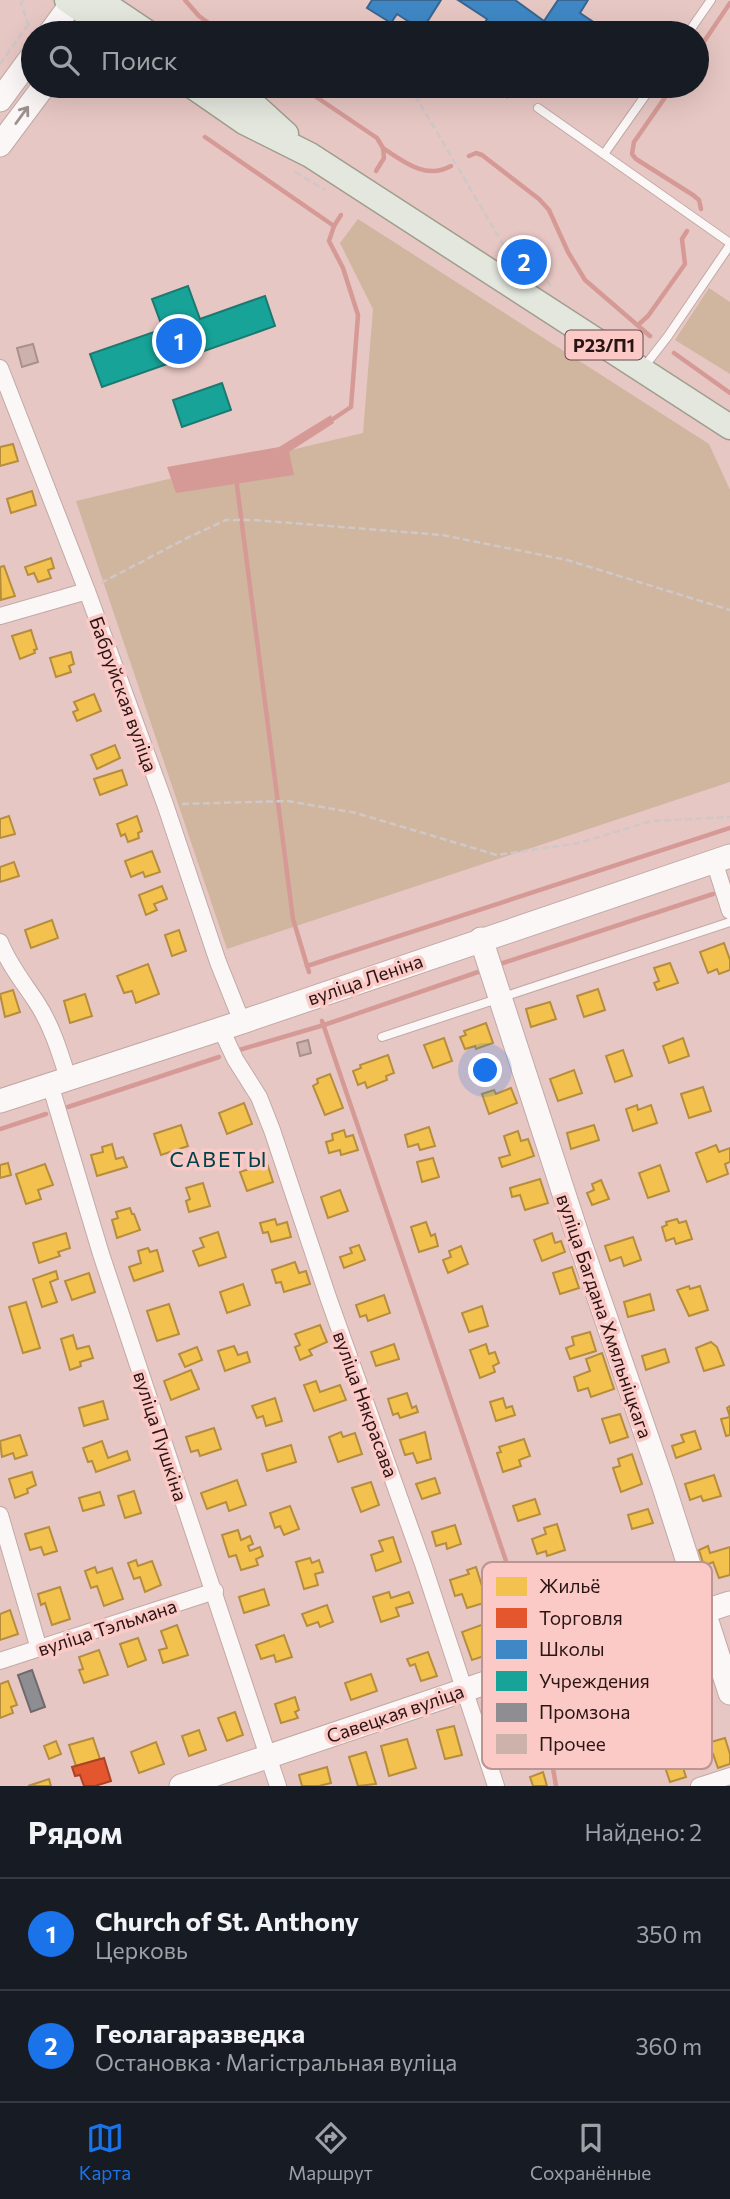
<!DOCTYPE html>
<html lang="ru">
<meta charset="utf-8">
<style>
:root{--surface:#171b24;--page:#20242c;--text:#f1f3f6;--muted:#9ea1a6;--line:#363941;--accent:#1a73e8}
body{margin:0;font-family:Commissioner,sans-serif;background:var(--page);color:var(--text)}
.you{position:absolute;left:486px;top:1071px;width:24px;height:24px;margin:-18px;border:5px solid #fff;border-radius:50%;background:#1a73e8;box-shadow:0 0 0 10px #1a73e833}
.badge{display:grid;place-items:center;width:46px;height:46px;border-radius:50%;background:var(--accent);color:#fff;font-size:23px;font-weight:700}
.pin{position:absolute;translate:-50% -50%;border:4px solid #fff;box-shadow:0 2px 7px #0006}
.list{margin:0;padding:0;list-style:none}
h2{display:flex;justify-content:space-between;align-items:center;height:91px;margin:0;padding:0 28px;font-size:30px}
h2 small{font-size:23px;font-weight:400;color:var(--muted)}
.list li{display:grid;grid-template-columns:46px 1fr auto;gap:21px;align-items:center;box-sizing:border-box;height:112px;padding:0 28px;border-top:2px solid var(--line)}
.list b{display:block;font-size:26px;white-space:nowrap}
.list p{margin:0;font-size:23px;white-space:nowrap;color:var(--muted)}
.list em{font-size:23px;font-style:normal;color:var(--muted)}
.icon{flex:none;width:38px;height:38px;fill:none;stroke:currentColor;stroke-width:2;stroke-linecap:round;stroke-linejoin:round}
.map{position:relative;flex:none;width:730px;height:1786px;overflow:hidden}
.search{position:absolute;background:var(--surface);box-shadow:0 7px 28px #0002;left:21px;right:21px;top:21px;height:77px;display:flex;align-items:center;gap:18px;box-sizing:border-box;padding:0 24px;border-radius:38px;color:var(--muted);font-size:26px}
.sheet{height:315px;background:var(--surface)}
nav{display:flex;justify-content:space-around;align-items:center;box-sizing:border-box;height:98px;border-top:2px solid var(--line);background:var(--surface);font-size:19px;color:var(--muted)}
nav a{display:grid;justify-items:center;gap:4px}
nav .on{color:var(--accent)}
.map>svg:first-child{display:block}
.green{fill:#d0b59f}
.water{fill:#d69a96}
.homes{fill:#f2c14e;stroke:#b68d3d;stroke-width:2}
.shops{fill:#e4572e;stroke:#ac4326;stroke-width:2}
.schools{fill:#3f88c5;stroke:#396690;stroke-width:2}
.public{fill:#17a398;stroke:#1d7870;stroke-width:2}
.industry{fill:#8d8d92;stroke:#6f696c;stroke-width:2}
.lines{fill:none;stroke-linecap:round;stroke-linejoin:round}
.stream{stroke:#d69a96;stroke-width:4.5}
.building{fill:#cdb2ac;stroke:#a8908b;stroke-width:2}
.lane-casing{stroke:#c0a9a6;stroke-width:10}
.street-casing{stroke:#c0a9a6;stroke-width:18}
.secondary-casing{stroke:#c0a9a6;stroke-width:25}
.primary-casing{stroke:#a09d8e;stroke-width:27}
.path{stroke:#d0c7c7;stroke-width:2.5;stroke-dasharray:7 3.5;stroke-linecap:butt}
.lane{stroke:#fbf7f6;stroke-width:8}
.street{stroke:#fbf7f6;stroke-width:16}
.secondary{stroke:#fbf7f6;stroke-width:23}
.primary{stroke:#e4e7de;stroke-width:24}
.oneway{stroke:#9d9190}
.labels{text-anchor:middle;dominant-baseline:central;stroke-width:7;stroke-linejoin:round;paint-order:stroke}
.shield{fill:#fbcac7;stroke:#694b4a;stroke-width:2}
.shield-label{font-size:18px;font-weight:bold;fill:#2a1514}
.street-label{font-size:19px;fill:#2a1514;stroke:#fbcac7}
.neighbourhood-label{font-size:21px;letter-spacing:2px;fill:#004247;stroke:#fbcac7}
.key{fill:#fbcac7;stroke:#bc9491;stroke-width:2}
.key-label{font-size:19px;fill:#2a1514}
</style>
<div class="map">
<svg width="730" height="1786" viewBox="0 0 730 1786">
<rect width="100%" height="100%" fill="#e7c7c4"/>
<g class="green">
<path d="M358 219 709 444 730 490V782L227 949 76 501 363 433 373 309 340 243Z"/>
<path d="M709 288 730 302V374L675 340Z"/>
</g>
<path class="water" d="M331 415 334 423 289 452 294 475 176 493 167 467 279 447Z"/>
<g class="homes">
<path d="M13 444 18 461 0 466V447Z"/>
<path d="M32 491 36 505 11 513 7 499Z"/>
<path d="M51 558 54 568 48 570 51 578 38 582 34 573 28 575 25 567Z"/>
<path d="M4 566 15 596 1 600 0 567Z"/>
<path d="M31 630 37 649 34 650 35 653 20 659 12 636Z"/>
<path d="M71 652 74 664 69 666 71 672 56 677 50 658Z"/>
<path d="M94 694 101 711 77 721 73 712 78 710 74 702Z"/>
<path d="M115 745 120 758 97 769 91 755Z"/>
<path d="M122 770 127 785 100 795 94 779Z"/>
<path d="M9 816 15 834 0 838V819Z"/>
<path d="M137 816 142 831 138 833 139 838 128 842 125 834 121 836 117 824Z"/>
<path d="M152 851 160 872 145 877 143 872 131 877 125 861Z"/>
<path d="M14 862 19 876 0 882V867Z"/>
<path d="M162 886 167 899 154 904 157 910 146 915 139 895Z"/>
<path d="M52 920 58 938 31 948 25 930Z"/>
<path d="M179 930 186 951 172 956 165 935Z"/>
<path d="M724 943 730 960V970L719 974 717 969 708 973 700 952Z"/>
<path d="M670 963 678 983 657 990 654 983 659 981 654 968Z"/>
<path d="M148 964 159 994 136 1003 132 991 124 993 117 976Z"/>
<path d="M598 989 605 1010 584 1017 577 996Z"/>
<path d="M13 990 20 1012 5 1017 0 994Z"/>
<path d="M85 994 92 1016 70 1023 64 1001Z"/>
<path d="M550 1002 556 1019 531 1027 526 1009Z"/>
<path d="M486 1023 493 1043 476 1049 475 1046 465 1049 460 1037 466 1035 464 1031Z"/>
<path d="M444 1038 452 1061 433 1068 424 1045Z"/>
<path d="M683 1038 689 1056 669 1063 663 1046Z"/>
<path d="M623 1050 632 1076 615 1082 606 1056Z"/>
<path d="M388 1055 394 1073 386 1076 387 1080 367 1088 365 1082 358 1085 353 1071 361 1068 360 1065Z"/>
<path d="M574 1070 582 1093 558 1101 550 1079Z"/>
<path d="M330 1074 343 1108 325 1115 313 1086 318 1083 317 1079Z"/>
<path d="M703 1087 711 1111 689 1118 681 1094Z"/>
<path d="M511 1088 517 1103 489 1114 482 1094 494 1090 496 1094Z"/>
<path d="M244 1103 252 1124 227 1134 219 1113Z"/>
<path d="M637 1105 638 1110 651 1105 657 1123 633 1131 626 1109Z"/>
<path d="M181 1125 188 1146 161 1155 154 1134Z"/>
<path d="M594 1125 599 1140 571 1149 567 1133Z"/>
<path d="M429 1127 435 1146 420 1150 418 1144 408 1147 405 1135Z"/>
<path d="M344 1130 346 1137 353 1135 358 1150 341 1155 340 1150 329 1153 326 1142 333 1140 332 1134Z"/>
<path d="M518 1131 521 1141 528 1139 534 1156 502 1167 499 1158 510 1155 504 1136Z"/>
<path d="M112 1144 116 1159 123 1157 127 1167 97 1176 91 1155 103 1152 102 1147Z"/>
<path d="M716 1145 719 1152 730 1148V1162L725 1164 728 1174 707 1182 696 1153Z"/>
<path d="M433 1158 439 1177 422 1182 417 1162Z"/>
<path d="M8 1163 11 1175 0 1178V1165Z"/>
<path d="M267 1163 273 1182 247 1191 240 1172Z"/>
<path d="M45 1164 53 1185 38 1190 41 1199 26 1204 16 1174Z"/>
<path d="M660 1165 669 1191 648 1198 639 1173Z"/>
<path d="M540 1179 548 1203 525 1210 520 1195 512 1197 510 1188Z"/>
<path d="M601 1180 609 1199 592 1205 587 1193 594 1190 592 1184Z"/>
<path d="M203 1183 210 1206 189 1212 186 1201 190 1199 186 1188Z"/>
<path d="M340 1190 348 1211 328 1218 321 1197Z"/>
<path d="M130 1208 132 1214H134L140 1230 117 1238 112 1220 118 1218 116 1212Z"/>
<path d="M275 1219 277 1225 287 1222 291 1237 271 1242 268 1232 263 1233 260 1223Z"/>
<path d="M677 1219 679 1223 686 1221 692 1239 676 1244 674 1238 666 1241 662 1227 667 1225 666 1222Z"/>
<path d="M426 1222 431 1236 435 1234 438 1246 419 1252 411 1227Z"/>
<path d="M218 1232 226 1257 199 1266 193 1251 204 1247 200 1238Z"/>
<path d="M66 1233 70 1248 58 1252 60 1256 39 1263 33 1243Z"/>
<path d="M552 1233 555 1243 561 1241 565 1252 542 1261 534 1240Z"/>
<path d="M633 1237 641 1260 624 1266 621 1257 610 1261 605 1246Z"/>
<path d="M359 1245 365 1260 344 1268 340 1257 352 1253 350 1248Z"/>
<path d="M461 1246 468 1264 448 1273 443 1260 451 1257 449 1251Z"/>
<path d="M148 1248 150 1252 157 1250 163 1271 134 1281 129 1267 141 1263 138 1251Z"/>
<path d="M295 1262 299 1273 306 1271 310 1284 284 1292 281 1282 276 1283 272 1270Z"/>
<path d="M572 1267 579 1288 560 1294 553 1273Z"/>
<path d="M56 1271 58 1279 50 1282 57 1302 42 1307 33 1279Z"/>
<path d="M89 1273 95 1292 72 1300 65 1281Z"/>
<path d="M243 1284 250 1305 227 1313 220 1292Z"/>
<path d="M689 1286 690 1289 700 1286 708 1310 689 1316 677 1290Z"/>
<path d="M650 1294 654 1310 628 1317 624 1302Z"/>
<path d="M384 1295 390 1313 368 1321 366 1315 360 1317 356 1305Z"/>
<path d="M26 1302 40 1348 23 1353 9 1307Z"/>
<path d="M169 1304 179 1334 157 1341 147 1311Z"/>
<path d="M482 1306 488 1326 469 1332 462 1313Z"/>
<path d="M320 1325 327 1342 309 1350 312 1355 300 1360 295 1347 300 1345 295 1334Z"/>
<path d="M590 1332 596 1351 570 1359 566 1348 574 1345 572 1337Z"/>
<path d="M73 1335 77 1349 89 1346 93 1358 80 1362 81 1366 70 1370 61 1339Z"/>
<path d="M711 1342 717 1347 724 1365 704 1371 696 1348Z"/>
<path d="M394 1344 399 1359 376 1366 371 1352Z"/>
<path d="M486 1344 489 1354 495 1352 499 1363 493 1366 495 1372 480 1378 470 1350Z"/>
<path d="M234 1346 238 1355 247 1352 250 1362 225 1371 218 1351Z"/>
<path d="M197 1347 202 1360 185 1367 179 1354Z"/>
<path d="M665 1349 669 1362 646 1370 642 1356Z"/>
<path d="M602 1353 614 1389 591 1397 588 1388 578 1391 574 1377 590 1371 586 1359Z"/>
<path d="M191 1370 199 1389 171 1400 164 1381Z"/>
<path d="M316 1381 320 1392 340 1385 346 1400 314 1411 304 1385Z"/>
<path d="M407 1393 412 1408 416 1406 418 1412 400 1418 398 1413 393 1415 388 1399Z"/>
<path d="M275 1398 282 1421 266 1426 263 1416 257 1418 252 1406Z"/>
<path d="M503 1398 506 1408 512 1406 515 1415 496 1421 490 1402Z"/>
<path d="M103 1401 108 1419 84 1426 79 1408Z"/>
<path d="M730 1406V1435L726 1436 721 1419 730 1417 727 1408Z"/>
<path d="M620 1414 628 1437 610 1443 602 1419Z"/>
<path d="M214 1428 221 1449 200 1456 198 1450 191 1452 186 1437Z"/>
<path d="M695 1431 701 1449 676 1458 672 1446 684 1442 681 1435Z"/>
<path d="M341 1432 343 1437 355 1433 362 1454 338 1462 329 1437Z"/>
<path d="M425 1432 431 1459 417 1463 413 1453 405 1455 400 1440Z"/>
<path d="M20 1435 27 1455 15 1459 13 1453 2 1457 0 1441Z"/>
<path d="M524 1439 530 1456 519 1460 521 1466 503 1472 497 1453 501 1452 499 1447Z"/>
<path d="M102 1441 108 1458 127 1451 130 1460 96 1472 92 1461 88 1462 83 1448Z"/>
<path d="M291 1445 296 1462 267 1471 262 1454Z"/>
<path d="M632 1454 642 1484 621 1492 613 1468 620 1466 618 1459Z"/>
<path d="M32 1472 36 1485 27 1489 28 1493 15 1498 9 1479Z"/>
<path d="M714 1475 721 1496 703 1501 701 1496 690 1500 685 1484Z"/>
<path d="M435 1478 440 1493 422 1499 416 1484Z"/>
<path d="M237 1480 246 1505 229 1511 226 1502 207 1509 201 1493Z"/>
<path d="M371 1482 379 1505 361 1512 352 1488Z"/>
<path d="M134 1491 141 1513 125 1518 118 1496Z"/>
<path d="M100 1492 104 1505 83 1511 79 1498Z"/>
<path d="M535 1499 540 1514 518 1521 513 1506Z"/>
<path d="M290 1506 299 1529 284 1535 280 1526 275 1528 270 1513Z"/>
<path d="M648 1509 653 1523 632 1529 628 1515Z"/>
<path d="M557 1524 565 1550 547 1556 546 1551 537 1554 532 1539 546 1534 544 1528Z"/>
<path d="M455 1525 461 1544 447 1549 446 1543 436 1546 432 1532Z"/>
<path d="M49 1527 57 1551 44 1555 41 1547 30 1550 25 1534Z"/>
<path d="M238 1530 241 1540 250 1536 253 1544 248 1546 250 1551 260 1547 263 1556 256 1559 258 1565 241 1570 236 1555 229 1557 222 1535Z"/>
<path d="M393 1537 401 1562 376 1571 371 1555 383 1551 379 1541Z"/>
<path d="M708 1546 710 1553 730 1547V1575L719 1578 713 1562 704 1566 699 1550Z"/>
<path d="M310 1558 312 1563 319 1560 323 1572 315 1574 318 1585 304 1589 296 1562Z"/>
<path d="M136 1560 138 1566 152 1561 161 1585 145 1592 140 1577 134 1579 128 1563Z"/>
<path d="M95 1567 97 1573 112 1568 123 1599 104 1606 97 1586 91 1588 85 1571Z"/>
<path d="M476 1567 487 1602 467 1608 462 1594 455 1596 450 1580 469 1574 467 1570Z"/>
<path d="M60 1587 70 1619 52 1625 45 1603 41 1605 38 1594Z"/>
<path d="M264 1589 269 1605 244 1613 239 1597Z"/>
<path d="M389 1592 391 1598 409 1592 413 1603 396 1608 399 1616 381 1622 373 1597Z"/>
<path d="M327 1605 333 1622 320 1627 318 1622 307 1626 302 1614Z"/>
<path d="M10 1610 18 1634 0 1640V1614Z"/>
<path d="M495 1620 505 1649 472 1660 462 1632Z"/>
<path d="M177 1625 188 1655 163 1663 159 1650 167 1648 161 1631Z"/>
<path d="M284 1635 292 1657 276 1662 274 1655 261 1659 256 1645Z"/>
<path d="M138 1638 146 1660 128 1667 120 1644Z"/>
<path d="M99 1650 108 1675 84 1683 79 1670 83 1669 79 1657Z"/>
<path d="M428 1652 437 1676 421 1681 415 1664 410 1666 407 1659Z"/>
<path d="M371 1674 377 1691 351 1700 345 1683Z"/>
<path d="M8 1681 17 1705 11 1707 13 1713 0 1718V1684Z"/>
<path d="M295 1697 299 1710 295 1712 298 1718 281 1723 275 1704Z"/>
<path d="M235 1712 243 1735 227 1741 218 1718Z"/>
<path d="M454 1726 462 1755 445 1759 437 1730Z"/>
<path d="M199 1730 206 1750 189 1756 182 1736Z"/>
<path d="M93 1738 100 1759 76 1766 69 1745Z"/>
<path d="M725 1738 730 1754V1764L718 1768 713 1754 708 1755 704 1744Z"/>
<path d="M407 1739 416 1768 389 1776 381 1746Z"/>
<path d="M56 1741 61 1754 49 1759 44 1746Z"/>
<path d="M156 1742 164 1764 139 1773 131 1752Z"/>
<path d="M522 1748 528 1764 511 1769 505 1753Z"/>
<path d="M677 1749 686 1777 670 1782 661 1755Z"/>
<path d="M366 1752 376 1784 358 1786 349 1757Z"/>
<path d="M327 1767 331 1783 319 1786H302L299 1775Z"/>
<path d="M543 1772 547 1786H533L530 1777Z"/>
<path d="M49 1779 51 1786H28Z"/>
</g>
<path class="shops" d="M104 1758 111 1781 95 1786H84L80 1775 75 1776 72 1767Z"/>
<g class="schools">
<path d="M372 0H441L422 30 397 14 391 23 367 8Z"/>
<path d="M458 0H515L544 21 558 0H588L580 13 610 33H478L487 19Z"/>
<path d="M491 86H515L507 97Z"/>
</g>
<g class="public">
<path d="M188 286 200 319 265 296 275 326 102 387 90 354 163 329 152 299Z"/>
<path d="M222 383 231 410 182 427 173 400Z"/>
</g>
<path class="industry" d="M32 1670 45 1707 31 1712 18 1675Z"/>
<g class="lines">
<g class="stream">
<path d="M185 0 199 16 222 33"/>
<path d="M697 52 730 3"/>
<path d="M300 86 377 138 383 148 384 158 376 171"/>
<path d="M673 86 634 142 632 154 636 159 693 195 699 200 701 209"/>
<path d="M205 137 334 226 329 241 343 268 358 315 351 407 330 421"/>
<path d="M383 148C404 162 426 180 451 166"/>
<path d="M469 156 476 153 482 155 539 199 549 210 568 252 585 280 650 336"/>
<path d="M334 226 341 215"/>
<path d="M638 325 648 316 685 264 682 239 687 231"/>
<path d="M674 353 730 393"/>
<path d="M236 478 293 919 309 972"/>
<path d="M500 964 713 894"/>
<path d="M307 966 730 828"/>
<path d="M322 1021 535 1646"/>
<path d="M239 1050 324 1025 481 971"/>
<path d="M68 1107 219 1057"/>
<path d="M0 1129 46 1114"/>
<path d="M539 1685 556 1786"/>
</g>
</g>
<g class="building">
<path d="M33 344 38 362 22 367 17 348Z"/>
<path d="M308 1040 311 1053 300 1056 297 1043Z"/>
</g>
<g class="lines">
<g class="lane-casing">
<g id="lane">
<path d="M688 33 711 0"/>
<path d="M538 108 730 243"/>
<path d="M604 154 652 86"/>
<path d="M644 367 668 336 730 245"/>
<path d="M382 1037 730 922"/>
</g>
</g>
<g class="street-casing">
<g id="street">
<path d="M0 368 87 591 165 804 218 962 242 1022"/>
<path d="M0 616 87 591"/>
<path d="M714 861 730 911"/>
<path d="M0 942C9 965 24 983 37 1003 52 1026 60 1053 68 1078"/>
<path d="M221 1029 235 1059 259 1097 272 1130 328 1297 423 1564 496 1786"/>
<path d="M50 1084 101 1254 278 1786"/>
<path d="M0 1515 39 1649"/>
<path d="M0 1661 215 1591"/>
<path d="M699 1786 730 1776"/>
</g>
</g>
<g class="secondary-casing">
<g id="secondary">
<path d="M50 33 72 3 84 0"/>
<path d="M0 100 33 55"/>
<path d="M0 145 44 86"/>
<path d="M481 939 579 1240 663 1484 730 1693"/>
<path d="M0 1101 242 1022 730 856"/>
<path d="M181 1786 583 1650 730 1603"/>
</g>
</g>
<g class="primary-casing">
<g id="primary">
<path d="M67 0 115 33"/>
<path d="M99 0 148 33"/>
<path d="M192 86 244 122 310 155 730 427"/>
<path d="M226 86 253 104 286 134"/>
</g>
</g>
<g class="path">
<path d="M23 0 21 3 29 26"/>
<path d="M0 64 28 25"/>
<path d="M159 86 174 95"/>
<path d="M413 86 412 90 507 251 544 276 551 287"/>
<path d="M295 172 325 190"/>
<path d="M101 583 187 538 226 520H254L442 535 567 560 730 610"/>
<path d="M182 804 288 801 356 813 497 855 579 843 651 821 730 817"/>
</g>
<use href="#lane" class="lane"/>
<use href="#street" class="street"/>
<use href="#secondary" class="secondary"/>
<use href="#primary" class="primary"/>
</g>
<defs><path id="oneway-shaft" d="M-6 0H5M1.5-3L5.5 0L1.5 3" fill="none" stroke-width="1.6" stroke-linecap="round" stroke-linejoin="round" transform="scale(1.75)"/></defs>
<use class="oneway" href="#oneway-shaft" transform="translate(22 115) rotate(-54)"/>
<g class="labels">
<rect class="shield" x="565.5" y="330.5" width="77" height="29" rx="5"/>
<g class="shield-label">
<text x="604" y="345">Р23/П1</text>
</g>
<g class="street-label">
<text transform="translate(124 694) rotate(70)">Бабруйская вуліца</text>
<text transform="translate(365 979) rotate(-19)">вуліца Леніна</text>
<text transform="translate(605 1316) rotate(71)">вуліца Багдана Хмяльніцкага</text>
<text transform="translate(366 1404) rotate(70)">вуліца Някрасава</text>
<text transform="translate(161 1436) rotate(72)">вуліца Пушкіна</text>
<text transform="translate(107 1627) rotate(-18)">вуліца Тэльмана</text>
<text transform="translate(395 1713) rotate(-19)">Савецкая вуліца</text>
</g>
<g class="neighbourhood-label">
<text x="219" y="1158">САВЕТЫ</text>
</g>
</g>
<rect x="482" y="1562" width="230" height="207" rx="10" class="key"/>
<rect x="496" y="1577" width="31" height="19" fill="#f2c14e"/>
<rect x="496" y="1608" width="31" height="20" fill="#e4572e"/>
<rect x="496" y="1640" width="31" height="19" fill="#3f88c5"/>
<rect x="496" y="1671" width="31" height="20" fill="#17a398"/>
<rect x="496" y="1703" width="31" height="19" fill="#8d8d92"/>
<rect x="496" y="1734" width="31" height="20" fill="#cdb2ac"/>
<g class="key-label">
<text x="539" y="1593">Жильё</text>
<text x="539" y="1625">Торговля</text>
<text x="539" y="1656">Школы</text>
<text x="539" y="1688">Учреждения</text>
<text x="539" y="1719">Промзона</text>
<text x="539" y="1751">Прочее</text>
</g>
</svg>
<div class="you"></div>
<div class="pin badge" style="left:179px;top:341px">1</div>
<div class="pin badge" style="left:524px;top:262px">2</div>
<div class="search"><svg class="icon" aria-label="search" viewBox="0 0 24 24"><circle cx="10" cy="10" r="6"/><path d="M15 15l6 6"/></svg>Поиск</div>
</div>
<section class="sheet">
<h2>Рядом<small>Найдено: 2</small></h2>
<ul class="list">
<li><span class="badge">1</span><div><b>Church of St. Anthony</b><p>Церковь</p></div><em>350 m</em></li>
<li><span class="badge">2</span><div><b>Геолагаразведка</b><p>Остановка · Магістральная вуліца</p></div><em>360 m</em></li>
</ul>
</section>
<nav>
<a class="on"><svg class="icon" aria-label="map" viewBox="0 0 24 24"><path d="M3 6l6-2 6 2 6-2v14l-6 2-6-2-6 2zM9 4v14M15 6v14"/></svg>Карта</a>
<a><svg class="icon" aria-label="directions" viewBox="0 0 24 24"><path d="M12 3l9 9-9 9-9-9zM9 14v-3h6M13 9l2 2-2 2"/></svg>Маршрут</a>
<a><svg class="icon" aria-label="saved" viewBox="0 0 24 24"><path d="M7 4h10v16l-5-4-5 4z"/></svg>Сохранённые</a>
</nav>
